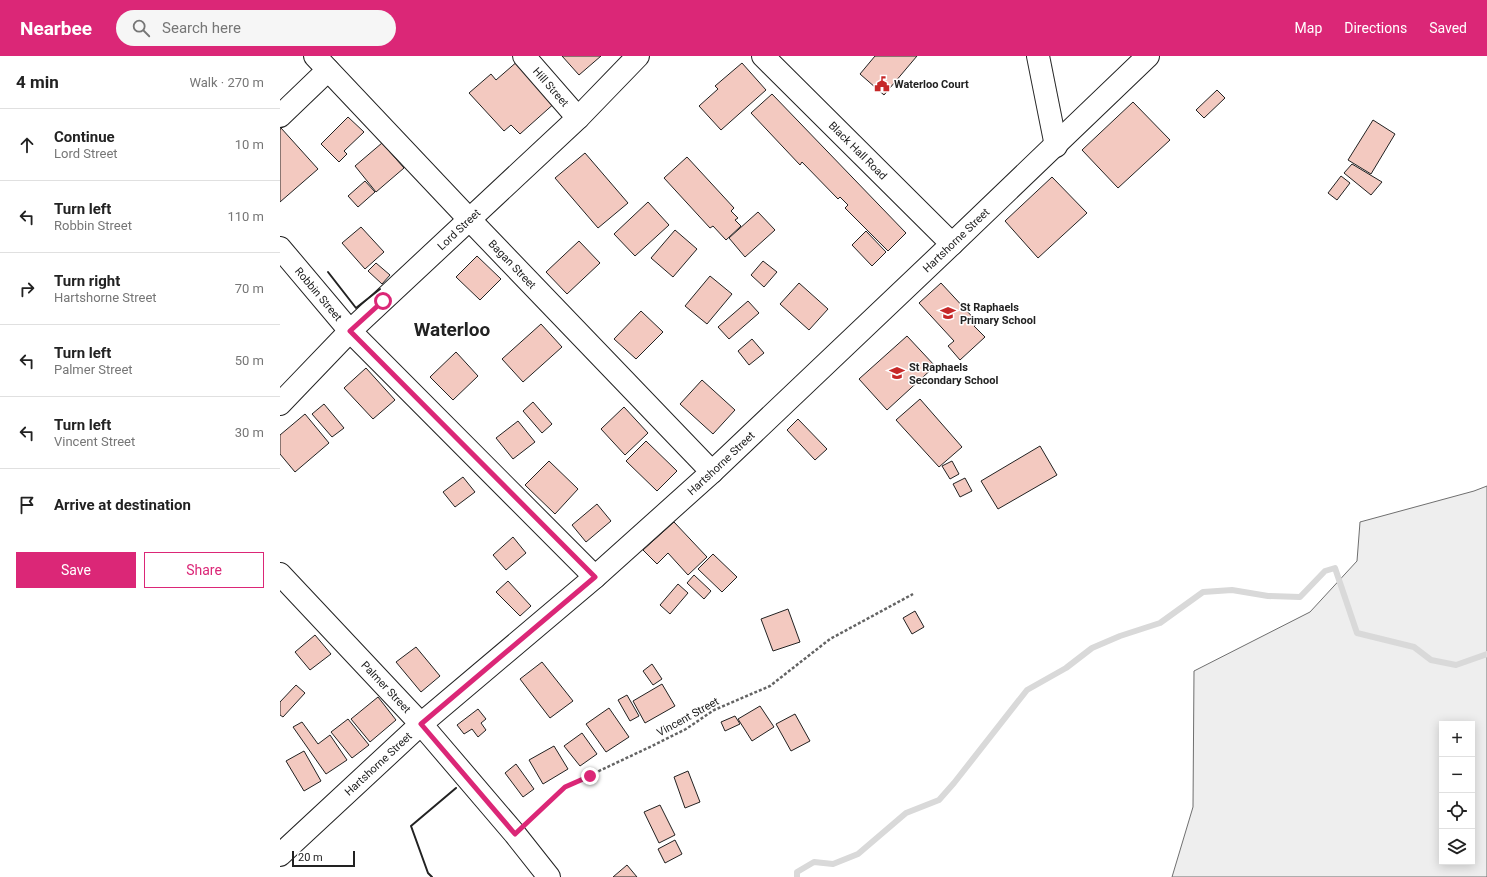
<!DOCTYPE html>
<meta charset="utf-8">
<style>
:root{--surface:#fff;--page:#f6f6f6;--text:#222;--muted:#767676;--line:#e0e0e0;--accent:#db2777}
body{margin:0;font-family:Roboto,sans-serif;background:var(--page);color:var(--text)}
.controls{position:absolute;right:12px;bottom:12px;display:grid;overflow:hidden;border-radius:0px;box-shadow:0 2px 10px #0003}
.controls button{width:36px;height:36px;display:grid;place-items:center;padding:0;border:0;border-bottom:1px solid var(--line);background:var(--surface);color:var(--text);font:20px sans-serif}
.scale{position:absolute;left:12px;bottom:10px;width:63px;box-sizing:border-box;padding-left:4px;border:2px solid #222;border-top:0;font-size:11px;line-height:14px;white-space:nowrap;color:#222;-webkit-text-stroke:3px #fff;paint-order:stroke}
.stop{position:absolute;width:12px;height:12px;margin:-9px;border:3px solid #db2777;border-radius:50%;background:#fff}
.stop.end{background:#db2777;border-color:#fff;box-shadow:0 1px 4px #0008}
.list{margin:0;padding:0;list-style:none}
h2{display:flex;justify-content:space-between;align-items:center;height:52px;margin:0;padding:0 16px;font-size:17px}
h2 small{font-size:13px;font-weight:400;color:var(--muted)}
.list li{display:grid;grid-template-columns:26px 1fr auto;gap:12px;align-items:center;box-sizing:border-box;height:72px;padding:0 16px;border-top:1px solid var(--line)}
.list b{display:block;font-size:15px;white-space:nowrap}
.list p{margin:0;font-size:13px;white-space:nowrap;color:var(--muted)}
.list em{font-size:13px;font-style:normal;color:var(--muted)}
.actions{display:flex;gap:8px;padding:12px 16px}
.actions a{flex:1;padding:9px 0;border:1px solid var(--accent);border-radius:0px;text-align:center;font-size:14px;color:var(--accent)}
.actions .main{background:var(--accent);color:#fff}
.icon{flex:none;width:22px;height:22px;fill:none;stroke:currentColor;stroke-width:2;stroke-linecap:round;stroke-linejoin:round}
.map{position:relative;flex:none;width:1207px;height:821px;overflow:hidden}
header{display:flex;align-items:center;gap:24px;box-sizing:border-box;height:56px;padding:0 20px;background:var(--accent);color:#fff}
header strong{font-size:19px}
nav{display:flex;gap:22px;margin-inline-start:auto;font-size:14px}
.search{width:280px;height:36px;background:var(--page);display:flex;align-items:center;gap:10px;box-sizing:border-box;padding:0 14px;border-radius:22px;color:var(--muted);font-size:15px}
main{display:flex}
aside{flex:1;background:var(--surface)}
.map>svg:first-child{display:block}
.green{fill:#eee;stroke:#6f6f6f;fill-rule:evenodd}
.lines{fill:none;stroke-linecap:round;stroke-linejoin:round}
.stream{stroke:#d9d9d9;stroke-width:6}
.building{fill:#f3c9c0;stroke:#222}
.minor-casing{stroke:#222;stroke-width:24}
.path{stroke:#646464;stroke-width:2.5;stroke-dasharray:3 2;stroke-linecap:butt}
.minor{stroke:#fff;stroke-width:22}
.wall{stroke:#222;stroke-width:2}
.route{stroke:#db2777;stroke-width:5}
.labels{text-anchor:middle;dominant-baseline:central;stroke-width:3;stroke-linejoin:round;paint-order:stroke}
.poi-label{font-size:11px;font-weight:bold;fill:#222;stroke:#fff;text-anchor:start}
.street-label{font-size:11px;fill:#222;stroke:#fff}
.town-label{font-size:19px;font-weight:bold;fill:#222;stroke:#fff}
</style>
<header>
<strong>Nearbee</strong>
<div class="search"><svg class="icon" aria-label="search" viewBox="0 0 24 24"><circle cx="10" cy="10" r="6"/><path d="M15 15l6 6"/></svg>Search here</div>
<nav><a>Map</a><a>Directions</a><a>Saved</a></nav>
</header>
<main>
<aside>
<h2>4 min<small>Walk · 270 m</small></h2>
<ul class="list">
<li><svg class="icon" aria-label="ahead" viewBox="0 0 24 24"><path d="M12 20V5M6 11l6-6 6 6"/></svg><div><b>Continue</b><p>Lord Street</p></div><em>10 m</em></li>
<li><svg class="icon" aria-label="left" viewBox="0 0 24 24"><path d="M17 20v-9H6M10 6l-5 5 5 5"/></svg><div><b>Turn left</b><p>Robbin Street</p></div><em>110 m</em></li>
<li><svg class="icon" aria-label="right" viewBox="0 0 24 24"><path d="M7 20v-9h11M14 6l5 5-5 5"/></svg><div><b>Turn right</b><p>Hartshorne Street</p></div><em>70 m</em></li>
<li><svg class="icon" aria-label="left" viewBox="0 0 24 24"><path d="M17 20v-9H6M10 6l-5 5 5 5"/></svg><div><b>Turn left</b><p>Palmer Street</p></div><em>50 m</em></li>
<li><svg class="icon" aria-label="left" viewBox="0 0 24 24"><path d="M17 20v-9H6M10 6l-5 5 5 5"/></svg><div><b>Turn left</b><p>Vincent Street</p></div><em>30 m</em></li>
<li><svg class="icon" aria-label="arrive" viewBox="0 0 24 24"><path d="M6 21V4h12l-3 4 3 4H6"/></svg><div><b>Arrive at destination</b></div></li>
</ul>
<div class="actions"><a class="main">Save</a><a>Share</a></div>
</aside>
<div class="map">
<svg width="1207" height="821" viewBox="0 0 1207 821">
<rect width="100%" height="100%" fill="#fff"/>
<path class="green" d="M1207 430V821H892L913 751 914 615 1030 556 1077 505 1080 466 1194 435ZM1162 668H1192V806H1162Z"/>
<g class="lines">
<path class="stream" d="M517 821V816L534 806 553 808 578 798 626 757 659 744 674 727 747 634 786 612 812 592 840 580 880 567 923 536 952 534 988 540 1020 541 1045 515 1055 512 1077 577 1134 591 1151 604 1176 609 1207 598"/>
</g>
<g class="building">
<path d="M282 0H321L299 19Z"/>
<path d="M595 0H637L604 39 580 18Z"/>
<path d="M239 4 277 45 240 78 231 69 224 75 189 37 211 18 216 24Z"/>
<path d="M462 7 486 34 441 74 419 50 438 33 435 30Z"/>
<path d="M937 34 945 42 924 62 916 54Z"/>
<path d="M492 38 626 177 608 195 565 152 568 149 560 141 558 143 522 106 520 109 471 57Z"/>
<path d="M853 46 890 84 838 132 802 94Z"/>
<path d="M68 61 84 76 64 95 67 98 59 106 41 88Z"/>
<path d="M1093 64 1115 78 1091 118 1068 104Z"/>
<path d="M1 72 38 113 0 146V74Z"/>
<path d="M102 87 124 112 96 136 75 110Z"/>
<path d="M305 97 348 147 318 172 275 122Z"/>
<path d="M407 101 454 152 451 155 458 162 455 164 461 170 446 184 433 170 430 172 384 122Z"/>
<path d="M1072 108 1102 126 1091 139 1064 117Z"/>
<path d="M1061 120 1070 127 1057 144 1048 137Z"/>
<path d="M772 121 807 157 758 202 725 165Z"/>
<path d="M85 125 95 136 78 151 68 140Z"/>
<path d="M368 146 389 169 355 200 334 178Z"/>
<path d="M478 156 495 174 465 201 449 182Z"/>
<path d="M81 171 104 196 85 213 62 187Z"/>
<path d="M395 174 417 193 393 221 371 202Z"/>
<path d="M586 175 606 196 592 210 572 189Z"/>
<path d="M299 185 320 207 287 238 266 216Z"/>
<path d="M197 200 221 223 200 244 176 221Z"/>
<path d="M483 205 497 216 484 231 471 219Z"/>
<path d="M96 207 110 219 102 228 88 215Z"/>
<path d="M430 220 452 238 427 268 405 250Z"/>
<path d="M519 227 548 253 529 274 500 248Z"/>
<path d="M661 227 698 267 694 270 705 281 680 304 668 290 674 285 639 247Z"/>
<path d="M468 245 479 257 449 283 438 271Z"/>
<path d="M361 255 383 276 356 303 334 283Z"/>
<path d="M261 268 282 291 243 326 222 303Z"/>
<path d="M627 280 655 310 607 354 579 323Z"/>
<path d="M472 283 484 297 469 309 458 295Z"/>
<path d="M176 296 198 320 173 344 150 321Z"/>
<path d="M86 312 115 344 93 363 64 332Z"/>
<path d="M422 324 455 354 433 378 400 348Z"/>
<path d="M640 343 682 391 659 411 616 364Z"/>
<path d="M253 346 272 368 262 377 243 355Z"/>
<path d="M44 348 64 372 52 381 32 358Z"/>
<path d="M344 351 368 377 345 399 321 373Z"/>
<path d="M25 358 49 387 15 416 0 398V379Z"/>
<path d="M518 363 547 393 535 404 507 374Z"/>
<path d="M238 365 255 386 233 403 216 382Z"/>
<path d="M366 385 397 415 377 435 346 405Z"/>
<path d="M760 390 777 419 718 453 701 425Z"/>
<path d="M269 405 298 433 275 458 245 429Z"/>
<path d="M672 405 679 418 670 423 662 410Z"/>
<path d="M183 421 195 436 175 451 163 436Z"/>
<path d="M685 422 692 435 680 441 673 428Z"/>
<path d="M317 448 331 465 306 486 292 469Z"/>
<path d="M394 466 427 501 408 519 388 497 377 508 363 494Z"/>
<path d="M233 481 246 497 226 514 213 499Z"/>
<path d="M433 498 457 521 442 536 418 513Z"/>
<path d="M414 519 431 535 424 543 407 527Z"/>
<path d="M228 525 251 550 240 560 216 536Z"/>
<path d="M398 528 408 537 390 558 380 549Z"/>
<path d="M508 553 520 586 493 595 481 563Z"/>
<path d="M635 555 644 571 632 578 623 562Z"/>
<path d="M35 579 51 598 30 614 15 596Z"/>
<path d="M136 591 160 620 141 636 116 606Z"/>
<path d="M262 606 293 645 270 662 240 623Z"/>
<path d="M372 608 382 623 373 629 363 615Z"/>
<path d="M382 628 395 650 365 667 353 645Z"/>
<path d="M16 629 25 637 3 661 0 659V646Z"/>
<path d="M347 639 359 660 350 665 338 644Z"/>
<path d="M98 641 116 664 90 686 71 663Z"/>
<path d="M480 650 494 671 472 685 458 663Z"/>
<path d="M329 652 349 681 326 696 306 668Z"/>
<path d="M198 653 206 663 201 667 206 674 198 681 192 673 184 678 177 669Z"/>
<path d="M515 658 530 685 511 695 496 668Z"/>
<path d="M455 660 460 668 445 675 441 666Z"/>
<path d="M68 663 89 689 72 702 51 676Z"/>
<path d="M22 666 38 688 50 679 67 704 46 718 13 671Z"/>
<path d="M302 677 317 698 300 710 284 690Z"/>
<path d="M274 690 288 713 263 728 249 704Z"/>
<path d="M24 695 41 725 24 735 6 705Z"/>
<path d="M236 708 254 733 243 741 225 717Z"/>
<path d="M408 715 420 746 405 752 394 721Z"/>
<path d="M380 749 395 779 379 787 364 756Z"/>
<path d="M395 784 402 798 385 807 378 793Z"/>
<path d="M347 809 357 821H333Z"/>
</g>
<g class="lines">
<g class="minor-casing">
<g id="minor">
<path id="s1" d="M35 0 189 163 432 416"/>
<path id="s2" d="M244 0 298 62"/>
<path id="s3" d="M483 0 672 188"/>
<path d="M758 0 776 90"/>
<path d="M0 60 48 14"/>
<path id="s4" d="M0 192 70 275 315 521"/>
<path id="s5" d="M0 348 70 275 298 62 358 0"/>
<path id="s6" d="M0 518 141 668 235 778 269 821"/>
<path id="s7" d="M0 799 141 668 315 521 432 416 672 188 868 0"/>
</g>
</g>
<path class="path" d="M250 764 285 731 372 690 406 673 434 654 490 630 550 583 633 538"/>
<use href="#minor" class="minor"/>
<g class="wall">
<path d="M48 216 76 252 100 233"/>
<path d="M152 821 148 817 131 770 176 732"/>
</g>
</g>
<g class="lines">
<path class="route" d="M103 245 70 275 315 521 141 668 235 778 285 731 310 720"/>
</g>
<defs>
<g id="civic-bare" transform="scale(1.2)"><path d="M-.6-6.5H3V-4.5H.6V-3L4-1V1h2V6H-6V1h2V-1L-.6-3ZM-1.2 2.5V6h2.4V2.5Z" fill="#c62828" stroke="#fff" stroke-width="2.5" paint-order="stroke"/></g>
<g id="school-bare" transform="scale(1.2)"><path d="M0-5L7-2L0 1L-7-2ZM-4 1L0 2.5L4 1V4Q0 6-4 4Z" fill="#c62828" stroke="#fff" stroke-width="2.5" paint-order="stroke"/></g>
</defs>
<g fill-rule="evenodd">
<use href="#civic-bare" x="602" y="28"/>
<use href="#school-bare" x="668" y="257"/>
<use href="#school-bare" x="617" y="317"/>
</g>
<g class="labels">
<g class="poi-label">
<text x="614" y="28">Waterloo Court</text>
<text x="680" y="251">St Raphaels<tspan x="680" dy="13">Primary School</tspan></text>
<text x="629" y="311">St Raphaels<tspan x="629" dy="13">Secondary School</tspan></text>
</g>
<g class="street-label">
<text stroke="none"><textPath href="#s2" startOffset="41">Hill Street</textPath></text>
<text stroke="none"><textPath href="#s3" startOffset="134">Black Hall Road</textPath></text>
<text stroke="none"><textPath href="#s5" startOffset="250">Lord Street</textPath></text>
<text stroke="none"><textPath href="#s7" startOffset="914">Hartshorne Street</textPath></text>
<text stroke="none"><textPath href="#s1" startOffset="287">Bagan Street</textPath></text>
<text stroke="none"><textPath href="#s4" startOffset="60">Robbin Street</textPath></text>
<text stroke="none"><textPath href="#s7" startOffset="590">Hartshorne Street</textPath></text>
<text stroke="none"><textPath href="#s6" startOffset="155">Palmer Street</textPath></text>
<text transform="translate(408 661) rotate(-29)">Vincent Street</text>
<text stroke="none"><textPath href="#s7" startOffset="134">Hartshorne Street</textPath></text>
</g>
<g class="town-label">
<text x="172" y="273">Waterloo</text>
</g>
</g>
</svg>
<div class="controls">
<button>+</button>
<button>−</button>
<button><svg class="icon" aria-label="locate" viewBox="0 0 24 24"><circle cx="12" cy="12" r="6"/><path d="M12 2v4M12 18v4M2 12h4M18 12h4"/></svg></button>
<button><svg class="icon" aria-label="layers" viewBox="0 0 24 24"><path d="M12 4l9 5-9 5-9-5zM3 14l9 5 9-5"/></svg></button>
</div>
<div class="scale">20 m</div>
<div class="stop" style="left:103px;top:245px"></div>
<div class="stop end" style="left:310px;top:720px"></div>
</div>
</main>
